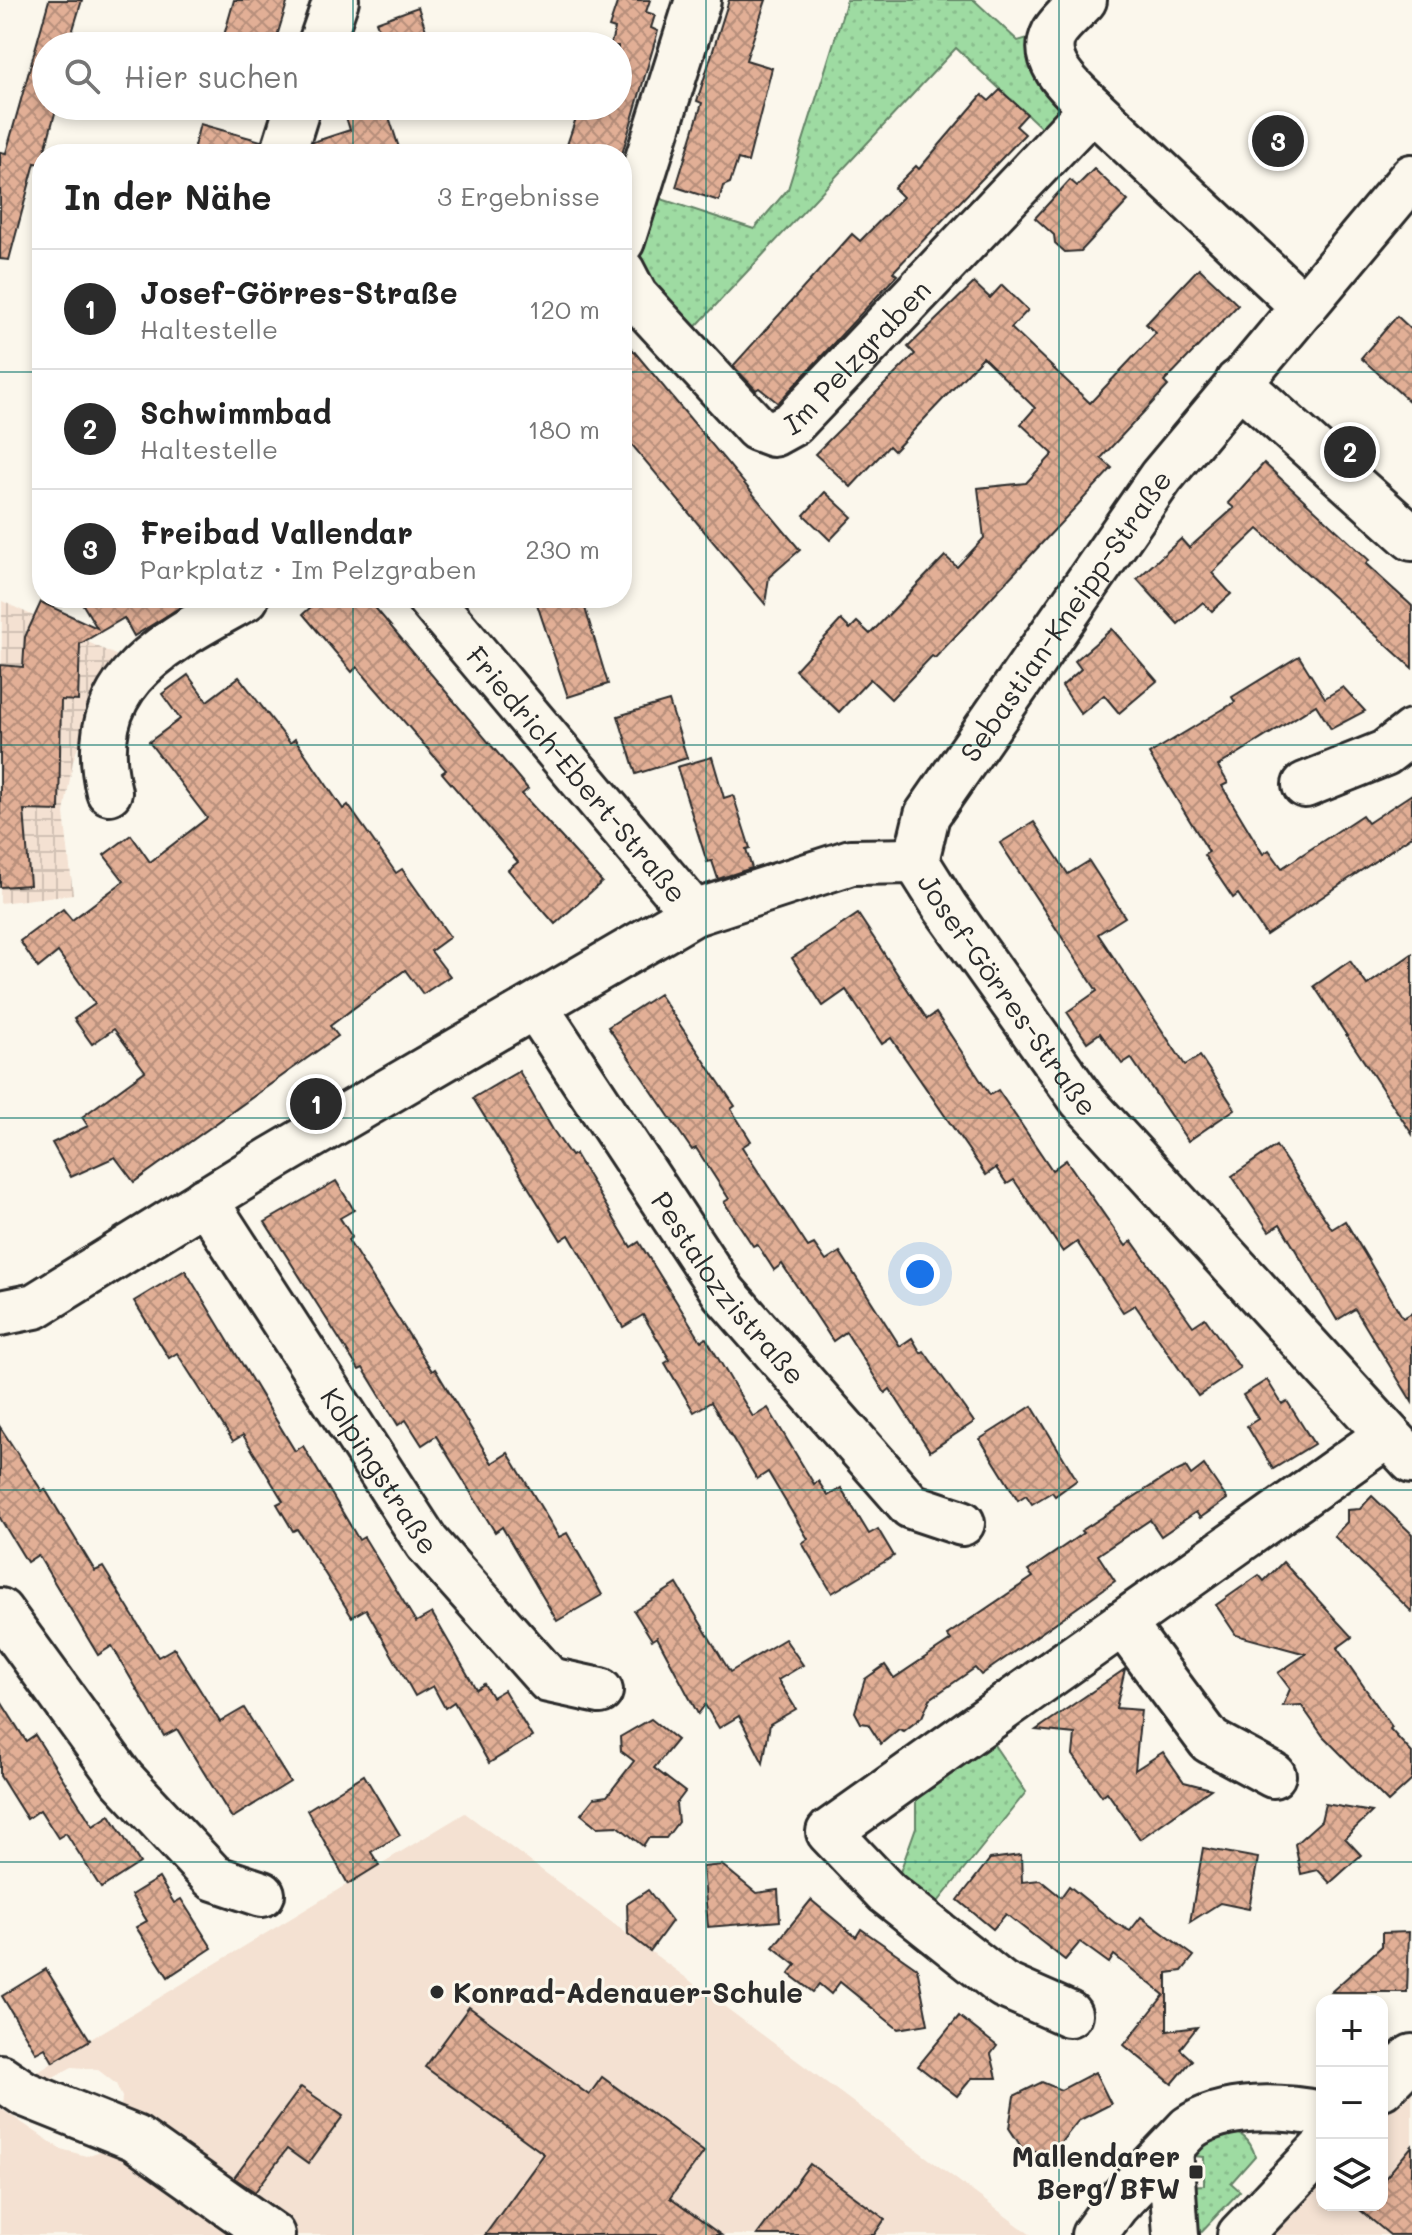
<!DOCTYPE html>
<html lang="de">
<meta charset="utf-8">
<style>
:root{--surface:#fff;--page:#f2f2f2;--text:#222;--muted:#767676;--line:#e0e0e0;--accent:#2b2b2b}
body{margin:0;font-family:Mali,sans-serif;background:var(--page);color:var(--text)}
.controls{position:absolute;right:24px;bottom:24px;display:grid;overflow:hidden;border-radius:16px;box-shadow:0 4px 12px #0003}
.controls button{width:72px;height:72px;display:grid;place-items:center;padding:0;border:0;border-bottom:2px solid var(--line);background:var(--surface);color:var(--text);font:40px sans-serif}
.you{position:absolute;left:920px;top:1274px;width:28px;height:28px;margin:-20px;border:6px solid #fff;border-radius:50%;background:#1a73e8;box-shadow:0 0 0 12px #1a73e833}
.badge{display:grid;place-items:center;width:52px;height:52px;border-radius:50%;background:var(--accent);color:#fff;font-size:26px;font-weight:700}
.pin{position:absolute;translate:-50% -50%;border:4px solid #fff;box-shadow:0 2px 8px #0006}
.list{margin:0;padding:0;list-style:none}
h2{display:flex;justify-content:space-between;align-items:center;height:104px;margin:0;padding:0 32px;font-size:34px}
h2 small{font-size:26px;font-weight:400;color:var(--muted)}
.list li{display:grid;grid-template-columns:52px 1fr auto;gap:24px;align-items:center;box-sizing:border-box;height:120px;padding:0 32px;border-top:2px solid var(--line)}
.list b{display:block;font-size:30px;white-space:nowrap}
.list p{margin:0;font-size:26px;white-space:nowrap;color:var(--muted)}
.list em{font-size:26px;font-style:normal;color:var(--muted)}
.icon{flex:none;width:44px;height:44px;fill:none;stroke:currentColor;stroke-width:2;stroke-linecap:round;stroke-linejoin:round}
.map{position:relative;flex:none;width:1412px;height:2235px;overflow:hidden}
.search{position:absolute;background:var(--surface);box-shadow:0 4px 12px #0003;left:32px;top:32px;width:600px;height:88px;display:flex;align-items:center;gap:20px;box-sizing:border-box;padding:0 28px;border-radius:44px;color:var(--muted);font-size:30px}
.panel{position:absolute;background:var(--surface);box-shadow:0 4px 12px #0003;left:32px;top:144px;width:600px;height:464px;border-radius:32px}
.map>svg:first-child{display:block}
.built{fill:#f4e1d2}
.industrial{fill:url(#industrial-grid)}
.green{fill:url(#green-dots);stroke:#648366;stroke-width:2}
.building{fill:url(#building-cross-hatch);stroke:#2b2b2b;stroke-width:2}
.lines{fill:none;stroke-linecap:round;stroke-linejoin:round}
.minor-casing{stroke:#2b2b2b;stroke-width:50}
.minor{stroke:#fbf7ec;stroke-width:44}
.grid{fill:none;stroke:#0f766e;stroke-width:2;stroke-opacity:0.55}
.poi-dot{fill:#2b2b2b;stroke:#fbf7ec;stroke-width:3}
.labels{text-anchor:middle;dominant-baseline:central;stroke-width:6;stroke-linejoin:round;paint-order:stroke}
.street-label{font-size:28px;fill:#2b2b2b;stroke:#fbf7ec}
.poi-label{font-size:28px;font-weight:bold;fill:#2b2b2b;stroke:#fbf7ec;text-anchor:start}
</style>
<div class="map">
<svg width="1412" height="2235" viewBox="0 0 1412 2235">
<defs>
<pattern id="industrial-grid" width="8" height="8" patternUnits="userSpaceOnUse" patternTransform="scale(2)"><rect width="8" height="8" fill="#f4e1d2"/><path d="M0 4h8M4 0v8" fill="none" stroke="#d1c1b4"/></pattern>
<pattern id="green-dots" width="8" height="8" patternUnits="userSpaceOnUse" patternTransform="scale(2)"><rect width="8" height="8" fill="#9edba2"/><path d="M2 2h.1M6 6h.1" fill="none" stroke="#88bc8c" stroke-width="1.8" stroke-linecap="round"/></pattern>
<pattern id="building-cross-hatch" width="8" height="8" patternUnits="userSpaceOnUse" patternTransform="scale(2)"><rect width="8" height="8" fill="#e2af96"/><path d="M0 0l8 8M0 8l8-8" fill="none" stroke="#b78f7b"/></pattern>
</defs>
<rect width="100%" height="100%" fill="#fbf7ec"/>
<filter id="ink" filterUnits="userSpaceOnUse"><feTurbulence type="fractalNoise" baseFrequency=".0125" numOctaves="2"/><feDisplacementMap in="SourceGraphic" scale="16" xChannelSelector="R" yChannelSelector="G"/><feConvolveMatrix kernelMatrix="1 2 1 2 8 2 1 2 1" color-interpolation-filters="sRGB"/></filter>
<g filter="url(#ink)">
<g class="built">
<path d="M465 1813 1031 2235H0V2108L61 2149 86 2156 110 2148 120 2122 122 2097 116 2084 97 2069 72 2067 44 2082 33 2074Z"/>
<path d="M1412 2087V2235H1264L1322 2176V2205H1382V2117Z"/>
</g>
<path class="industrial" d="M2 601 128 661 90 713 73 761 64 813 73 894 0 903Z"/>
<g class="green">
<path d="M847 0H974L1018 41 1038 35C1047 66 1069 106 1048 134L956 48 688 335 635 272 633 251 652 196 754 229 788 189Z"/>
<path d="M988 1736 1026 1792 930 1912 901 1881 900 1872 916 1827V1793Z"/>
<path d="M1224 2128C1241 2133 1250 2138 1255 2156L1231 2183 1240 2191 1198 2235H1185L1189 2186 1204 2185V2157L1194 2156 1195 2150Z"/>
</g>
<g class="building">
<path d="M49 0H82L68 46H46V106H57L41 164 35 163 9 260 0 259V152L6 153Z"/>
<path d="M234 0H288L274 46H221Z"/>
<path d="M618 0H650L646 12 655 15 651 28 658 31 622 154H564L580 106H618V46H610L615 29 609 27Z"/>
<path d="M729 0H766L746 60 772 68 748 162 738 159 730 183 723 186 719 201 676 187 702 103 697 101Z"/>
<path d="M418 7 427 33 418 36 422 46H385L376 22Z"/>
<path d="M1000 90 1027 114 1016 126 1025 134 893 272 897 275 778 403 759 388 756 390 733 366 852 234 860 241 903 197 894 188 916 166 919 169 982 95 989 101Z"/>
<path d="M370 106H377L382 119 389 117 401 154H309L313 142 350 130 345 114Z"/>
<path d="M200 124 261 141 259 154H192Z"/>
<path d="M1094 169 1128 201 1081 251 1065 252 1055 243 1054 235 1035 218 1070 180 1077 186Z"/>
<path d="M1199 268 1238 305 1164 382 1168 386 1101 458 1112 468 935 658 932 656 891 699 870 679 839 712 795 670 841 620 850 629 857 622 870 634 945 556 957 567 984 538 978 488 1026 483 1053 454 1021 424 1035 408 983 357 894 451 889 446 851 487 815 454 915 354 908 347 974 283 990 298 1002 285 1028 310 1011 328 1090 403 1156 333 1146 324Z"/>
<path d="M1397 316 1412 330V404L1361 358Z"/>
<path d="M622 337 800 550 769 577 765 604 622 433Z"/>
<path d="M1264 463 1369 560 1366 564 1412 606V668L1258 529 1212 573 1231 594 1212 611 1203 602 1178 624 1137 579 1181 539 1189 548 1234 508 1228 503Z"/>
<path d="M825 492 852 517 830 540 804 515Z"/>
<path d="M79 598H195L134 636 124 618 80 644 78 701 61 700 59 811 24 810 30 885 0 887V665L23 667 25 637 41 602 97 628Z"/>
<path d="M321 598H367L528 789 522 794 602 882 555 924 508 870 518 862 442 773 446 770 357 667 352 672 303 614Z"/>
<path d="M535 598H582L608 684 568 697Z"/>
<path d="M1112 629 1157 681 1119 713 1104 695 1081 714 1062 686 1081 669 1075 661Z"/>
<path d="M1299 656 1325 698 1343 687 1365 711 1331 729 1316 705 1218 766 1228 783 1222 786 1263 854 1269 850 1282 868 1362 815 1368 823 1412 794V836L1266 935 1238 894 1233 898 1204 855 1209 852 1149 754 1235 702 1232 697Z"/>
<path d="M188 675 207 701 239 677 290 743 295 739 343 809 348 805 396 873 402 869 450 937 431 951 450 976 423 994 405 970 330 1026 338 1036 134 1182 115 1157 71 1177 52 1143 88 1126 82 1117 145 1071 114 1029 92 1044 74 1019 95 1004 58 952 38 968 20 941 63 909 72 920 124 881 104 855 131 835 150 862 207 818 149 742 180 719 162 694Z"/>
<path d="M669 701 687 758 636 774 618 716Z"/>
<path d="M712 757 724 798 733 795 750 848 746 849 752 868 718 879 712 861 707 862 677 767Z"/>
<path d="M1034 822 1068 874 1089 861 1125 917 1098 934 1185 1065 1200 1056 1235 1109 1188 1141 1131 1058 1122 1064 1100 1033 1087 1042 1067 1012 1097 991 1000 843Z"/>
<path d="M858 914 927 1019 936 1013 990 1095 998 1090 1052 1170 1066 1160 1126 1246 1132 1241 1193 1326 1205 1318 1240 1368 1198 1396 1135 1305 1123 1312 1077 1242 1063 1252 1014 1180 1007 1184 996 1168 986 1175 891 1038 882 1044 846 990 823 1006 792 958Z"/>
<path d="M1412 954V1134L1314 986 1350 961 1367 985Z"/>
<path d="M659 994 735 1106 731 1109 751 1141 742 1147 808 1247 814 1244 826 1261 840 1252 900 1346 912 1338 921 1353 924 1351 974 1422 930 1451 890 1389 885 1393 846 1332 833 1341 782 1264 774 1270 757 1244 753 1246 724 1202 729 1199 696 1148 692 1150 608 1027Z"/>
<path d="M519 1071 553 1130 571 1156 575 1154 631 1247 639 1242 701 1341 706 1338 753 1417 768 1408 814 1484 818 1481 828 1496 841 1488 869 1534 878 1529 894 1556 832 1593 802 1543 808 1539 768 1472 757 1479 711 1402 694 1412 665 1363 670 1360 643 1315 623 1327 569 1235 561 1240 473 1098Z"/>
<path d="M1276 1146 1332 1229 1345 1221 1403 1318 1412 1313V1402L1355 1309 1337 1320 1280 1224 1269 1231 1232 1176Z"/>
<path d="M336 1181 354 1210 340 1218 352 1237 348 1240 432 1371 435 1369 492 1463 508 1453 559 1537 567 1533 602 1595 557 1621 502 1527 495 1532 436 1436 422 1445 406 1420 398 1425 363 1368 359 1370 265 1222Z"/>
<path d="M185 1270 295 1451 303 1446 359 1540 364 1537 416 1622 432 1613 476 1689 484 1684 492 1697 504 1690 532 1737 489 1763 454 1702 445 1708 433 1686 415 1696 366 1609 352 1617 297 1529 293 1531 277 1504 283 1501 243 1435 233 1441 177 1353 169 1358 134 1301Z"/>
<path d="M1267 1380 1282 1404 1287 1401 1314 1444 1273 1469 1247 1426 1258 1419 1243 1395Z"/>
<path d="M1032 1406 1077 1480 1055 1496 1052 1492 1032 1504 1026 1495 1018 1500 980 1439Z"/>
<path d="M0 1427 42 1491 45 1489 95 1571 103 1567 158 1657 174 1648 220 1722 244 1708 290 1782 232 1818 177 1729 164 1736 112 1646 98 1655 38 1555 27 1562 0 1518Z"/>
<path d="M1204 1465 1227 1499 1200 1518 1196 1512 1161 1536 1150 1520 1098 1555 1115 1581 981 1675 975 1668 930 1699 922 1717 904 1731 899 1729 881 1744 868 1724 861 1723 855 1712 865 1679 885 1665 894 1678 951 1640 947 1635 1033 1577 1028 1571 1083 1533 1081 1531 1167 1476 1186 1467 1191 1475Z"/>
<path d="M1372 1496 1412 1534V1612L1334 1536 1347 1522V1510L1360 1509Z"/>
<path d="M1283 1562 1352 1637 1337 1648 1392 1727 1390 1729 1412 1753V1780L1388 1802 1323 1736 1301 1705 1283 1706 1290 1689 1278 1673 1306 1654 1236 1635 1216 1605 1259 1575 1264 1581Z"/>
<path d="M677 1584 730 1672 785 1639 803 1665 778 1680 796 1709 770 1724 763 1763 739 1716 719 1728 705 1705 698 1714 657 1637 652 1640 634 1611Z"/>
<path d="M1125 1669 1116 1708 1141 1710 1135 1770 1163 1752 1184 1782 1211 1789 1140 1839 1107 1792 1102 1796 1073 1755 1075 1734 1036 1730Z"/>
<path d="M0 1700 26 1741 35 1735 93 1826 110 1815 140 1863 101 1888 66 1833 58 1838 40 1810 27 1819 0 1776Z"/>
<path d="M651 1719 677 1740 654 1768 685 1792 676 1804 678 1822 666 1838H648L643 1846 618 1826 597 1827 581 1814 594 1798 607 1796 634 1761 621 1751 620 1737Z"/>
<path d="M364 1775 400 1835 371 1852 379 1865 348 1884 307 1810Z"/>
<path d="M1325 1804 1372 1812 1345 1838 1361 1855 1330 1883 1318 1870 1301 1874 1295 1844 1321 1821Z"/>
<path d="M1203 1848 1258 1858 1249 1909 1220 1903 1190 1922Z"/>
<path d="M1021 1855 1022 1882 1040 1880 1061 1897 1069 1886 1115 1923 1130 1931 1141 1917 1194 1956 1182 1971 1167 1973V2031L1197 2027 1180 2049 1192 2060 1172 2084 1124 2045 1164 1995 1114 1955 1109 1963 1080 1942 1065 1960 1006 1914 993 1929 958 1900 990 1859Z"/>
<path d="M722 1865 756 1893 778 1890 780 1921 708 1927 703 1867Z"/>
<path d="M159 1878 174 1903 181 1899 212 1948 168 1977 136 1927 147 1921 131 1895Z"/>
<path d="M648 1890 672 1921 650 1951 628 1934 627 1904Z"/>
<path d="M811 1900 856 1937 861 1929 917 1968 928 2024 898 2029 840 1982 831 1994 819 1984 813 1992 789 1974 796 1965 773 1947Z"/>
<path d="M1409 1932 1407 1992H1331L1382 1946V1933Z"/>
<path d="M46 1969 90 2040 53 2062 45 2048 36 2053 2 1996Z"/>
<path d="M469 2007 589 2095 602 2077 704 2152 670 2198 721 2235H485L544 2154 425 2067Z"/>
<path d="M959 2016 997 2046 991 2054 997 2078H972L957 2096 918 2066Z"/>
<path d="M1095 2072 1111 2104 1078 2121 1054 2151H1024L1009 2128 1014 2096 1042 2082 1061 2090Z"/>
<path d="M301 2087 343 2116 308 2164 287 2149 255 2192 234 2178Z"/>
<path d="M1412 2146V2235H1390L1354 2205H1382V2182Z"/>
<path d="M810 2164 885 2219 874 2235H757Z"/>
</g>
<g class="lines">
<g class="minor-casing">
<g id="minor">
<path d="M320 46 336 0"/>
<path d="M1092 108 1304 307"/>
<path d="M283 154 298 106"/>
<path d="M622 241 698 0"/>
<path id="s1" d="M622 271 635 296 757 428 773 434 793 423 1092 108C1074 90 1039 63 1054 33 1060 22 1075 10 1084 0"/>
<path d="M1238 382 1412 538"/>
<path id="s2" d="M429 598 694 913"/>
<path d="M1305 785 1385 753 1412 732"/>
<path d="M109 792C82 681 164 644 246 598"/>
<path id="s3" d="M916 861 927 815 1161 477 1412 177"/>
<path id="s4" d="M916 861 945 907 1082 1100 1412 1461"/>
<path id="s5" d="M536 1008 724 1293 911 1506 962 1523"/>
<path id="s6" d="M205 1200 427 1543 549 1680 600 1691"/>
<path d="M0 1313 35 1306 274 1158 694 913 851 862 916 861"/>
<path d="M0 1611 122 1779 214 1878 262 1894"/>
<path d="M1124 1625 1210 1741 1273 1775"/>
<path d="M1069 2014 1003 1985 887 1893 829 1832 1386 1436"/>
<path d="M0 2077 25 2094 135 2138 272 2235"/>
<path d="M1382 2087 1412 2057"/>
<path d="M1170 2149 1176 2235"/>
<path d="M1094 2235 1116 2205 1189 2128C1224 2103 1282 2106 1322 2114"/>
<path d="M1240 2235 1322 2149"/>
</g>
</g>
<use href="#minor" class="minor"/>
</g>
</g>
<path class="grid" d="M353 0V46M706 0V2235M1059 0V2235M353 106V154M0 372H42M622 372H1412M353 598V2235M0 745H1412M0 1118H1412M0 1490H1412M0 1862H1412"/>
<g class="poi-dot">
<circle cx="437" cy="1992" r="8"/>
<rect x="1188" y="2164" width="16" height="16" rx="4"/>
</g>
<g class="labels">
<g class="street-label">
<text stroke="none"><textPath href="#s1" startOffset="340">Im Pelzgraben</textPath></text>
<text stroke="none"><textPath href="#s3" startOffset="290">Sebastian-Kneipp-Straße</textPath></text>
<text stroke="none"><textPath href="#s2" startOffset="230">Friedrich-Ebert-Straße</textPath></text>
<text stroke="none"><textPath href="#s4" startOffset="162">Josef-Görres-Straße</textPath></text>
<text stroke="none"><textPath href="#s5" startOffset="340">Pestalozzistraße</textPath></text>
<text stroke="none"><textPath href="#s6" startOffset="322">Kolpingstraße</textPath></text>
</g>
<g class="poi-label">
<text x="453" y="1992">Konrad-Adenauer-Schule</text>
<text x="1180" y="2156" text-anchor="end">Mallendarer<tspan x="1180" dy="32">Berg/BFW</tspan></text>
</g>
</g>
</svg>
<div class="controls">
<button>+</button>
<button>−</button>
<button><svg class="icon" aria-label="layers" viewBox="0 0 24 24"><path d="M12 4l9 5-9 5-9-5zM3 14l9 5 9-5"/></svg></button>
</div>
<div class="you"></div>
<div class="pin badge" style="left:316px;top:1104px">1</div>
<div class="pin badge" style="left:1350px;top:452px">2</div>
<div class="pin badge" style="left:1278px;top:141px">3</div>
<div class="search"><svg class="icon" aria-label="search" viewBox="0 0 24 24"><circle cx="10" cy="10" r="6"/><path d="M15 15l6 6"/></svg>Hier suchen</div>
<section class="panel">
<h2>In der Nähe<small>3 Ergebnisse</small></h2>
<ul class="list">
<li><span class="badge">1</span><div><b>Josef-Görres-Straße</b><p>Haltestelle</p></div><em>120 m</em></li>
<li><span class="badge">2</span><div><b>Schwimmbad</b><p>Haltestelle</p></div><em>180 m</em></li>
<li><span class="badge">3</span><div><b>Freibad Vallendar</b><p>Parkplatz · Im Pelzgraben</p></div><em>230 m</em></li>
</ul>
</section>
</div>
